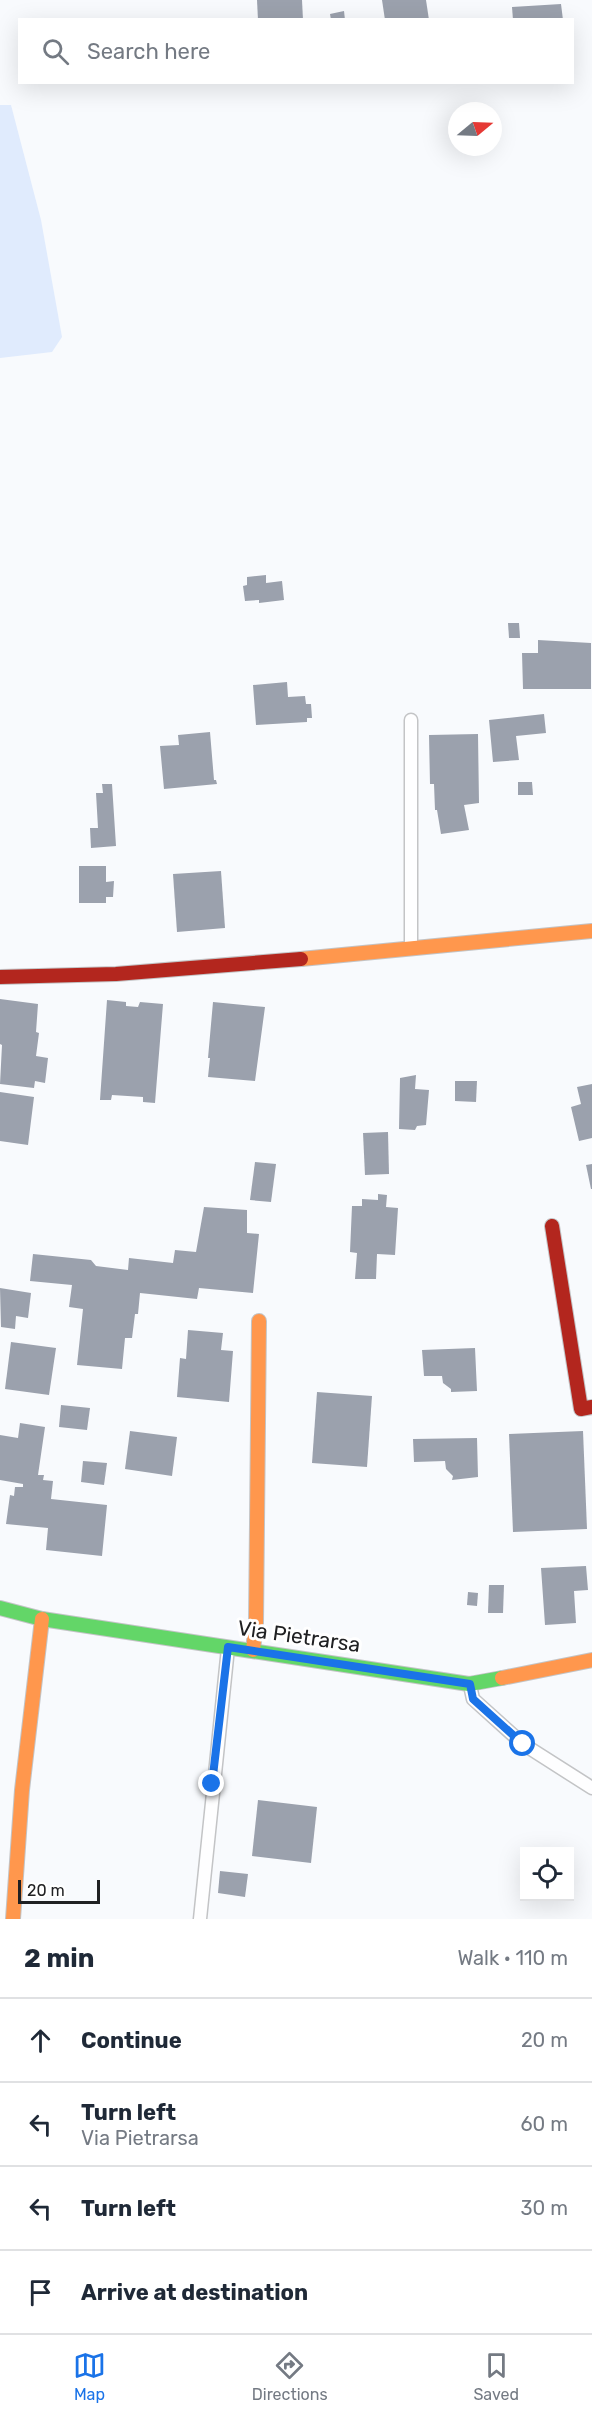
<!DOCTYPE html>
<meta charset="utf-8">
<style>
:root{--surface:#fff;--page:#f2f2f3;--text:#1f2937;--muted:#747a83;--line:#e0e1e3;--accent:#1a73e8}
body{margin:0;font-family:Rubik,sans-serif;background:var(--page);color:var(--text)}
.controls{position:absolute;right:18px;bottom:18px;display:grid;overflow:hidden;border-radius:0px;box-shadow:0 6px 24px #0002}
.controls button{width:54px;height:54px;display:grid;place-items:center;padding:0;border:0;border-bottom:2px solid var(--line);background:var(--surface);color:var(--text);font:30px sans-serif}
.compass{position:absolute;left:448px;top:102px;width:54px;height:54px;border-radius:50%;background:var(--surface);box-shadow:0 6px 24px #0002;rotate:71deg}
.scale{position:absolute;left:18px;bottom:15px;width:82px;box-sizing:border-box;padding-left:6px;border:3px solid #202123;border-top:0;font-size:16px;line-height:21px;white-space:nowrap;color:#202123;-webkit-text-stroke:4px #fff;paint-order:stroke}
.stop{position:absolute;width:18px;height:18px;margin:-14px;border:4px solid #1a73e8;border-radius:50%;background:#fff}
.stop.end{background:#1a73e8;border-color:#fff;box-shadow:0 2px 6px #0008}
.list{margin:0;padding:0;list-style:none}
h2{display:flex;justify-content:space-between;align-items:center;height:78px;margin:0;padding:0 24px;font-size:26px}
h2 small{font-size:20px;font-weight:400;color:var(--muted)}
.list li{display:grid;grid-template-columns:39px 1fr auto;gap:18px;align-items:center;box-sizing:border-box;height:84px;padding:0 24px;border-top:2px solid var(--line)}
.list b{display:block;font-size:22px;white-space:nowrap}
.list p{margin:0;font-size:20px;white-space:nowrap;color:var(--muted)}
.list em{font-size:20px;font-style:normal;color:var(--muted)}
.icon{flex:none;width:33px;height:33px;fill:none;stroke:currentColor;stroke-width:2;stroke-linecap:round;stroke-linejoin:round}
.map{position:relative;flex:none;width:592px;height:1919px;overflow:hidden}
.search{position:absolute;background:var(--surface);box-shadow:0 6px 24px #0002;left:18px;right:18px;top:18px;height:66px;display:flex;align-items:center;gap:15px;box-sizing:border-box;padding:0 21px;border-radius:0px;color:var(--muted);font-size:22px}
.sheet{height:414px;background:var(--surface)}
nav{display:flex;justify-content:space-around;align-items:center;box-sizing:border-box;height:84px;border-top:2px solid var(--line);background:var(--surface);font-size:16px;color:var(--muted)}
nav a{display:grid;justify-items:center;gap:3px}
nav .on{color:var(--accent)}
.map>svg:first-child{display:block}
.green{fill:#e0ebfd}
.building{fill:#9ba1ad}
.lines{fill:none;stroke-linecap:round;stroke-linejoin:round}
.lane-casing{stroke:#c3c4c6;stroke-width:15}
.fast-casing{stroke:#c3c4c6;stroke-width:16}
.slow-casing{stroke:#c3c4c6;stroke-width:16}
.jam-casing{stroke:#c3c4c6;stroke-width:16}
.lane{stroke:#fefeff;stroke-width:12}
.fast{stroke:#63d668;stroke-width:14}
.slow{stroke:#ff974d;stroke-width:14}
.jam{stroke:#b3261e;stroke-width:14}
.route{stroke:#1a73e8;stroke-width:8}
.labels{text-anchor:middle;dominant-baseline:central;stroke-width:6;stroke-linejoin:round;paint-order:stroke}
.street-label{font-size:21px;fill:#202123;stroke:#fff}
</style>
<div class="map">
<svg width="592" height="1919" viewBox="0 0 592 1919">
<rect width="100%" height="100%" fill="#f8fafd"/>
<path class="green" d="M0 105H11L41 220 62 337 52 352 0 358Z"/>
<g class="building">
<path d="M257 0H302L303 20H258Z"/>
<path d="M382 0H426L429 20H385Z"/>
<path d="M561 4 563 20H513L512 7Z"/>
<path d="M344 11 345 20H331L330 14Z"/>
<path d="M266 575V583L282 581 284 600 259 603V600L245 601 243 586 247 585V577Z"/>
<path d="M508 623H519L520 638H509Z"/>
<path d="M538 640 591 643V689H523L522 653H538Z"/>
<path d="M287 682 288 697 305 696 306 704H311L312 718H307V722L256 725 253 685Z"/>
<path d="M544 714 546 733 516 736 519 760 493 762 489 720Z"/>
<path d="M210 732 214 780H216L217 784 164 789 160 746 179 745 178 735Z"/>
<path d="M478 734 479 803 464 805 469 830 441 834 437 810H435L434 784H430L429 735Z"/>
<path d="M518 782H532L533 795H518Z"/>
<path d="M102 784H112L116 846 91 848 90 828H98L96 793H103Z"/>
<path d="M79 866H106V882L114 881 113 897H106V903H79Z"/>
<path d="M221 871 225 928 177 932 173 874Z"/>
<path d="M0 999 38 1004 36 1032 39 1033 36 1056 48 1058 45 1083 35 1081 34 1088 0 1084 2 1045 0 1044Z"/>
<path d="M107 1000 126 1002V1006L138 1007 140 1002 163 1004 155 1103 143 1102V1097L112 1095 111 1100H100Z"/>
<path d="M213 1002 265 1007 255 1081 208 1077 210 1058H208Z"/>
<path d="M416 1075 415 1089 429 1090 426 1125 417 1126 415 1130 399 1129 400 1078Z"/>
<path d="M455 1081H477L476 1102 455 1101Z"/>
<path d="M592 1084V1138L579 1141 571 1107 581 1104 577 1087Z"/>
<path d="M0 1092 34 1097 28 1145 0 1141Z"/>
<path d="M388 1132 389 1174 365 1175 363 1133Z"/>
<path d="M255 1162 276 1164 271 1202 250 1200Z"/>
<path d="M592 1164V1189H591L586 1165Z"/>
<path d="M378 1194 387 1195 386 1207 398 1208 395 1255 377 1254 376 1279H355L357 1253 350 1252 352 1206H362V1199L378 1200Z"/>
<path d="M204 1207 247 1210V1233L259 1234 253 1293 199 1288 197 1299 140 1293 138 1314H135L132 1338H125L122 1369 77 1365 83 1309 69 1307 72 1285 30 1281 33 1254 91 1260 96 1266 128 1270 129 1258 173 1263 175 1250 196 1252Z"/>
<path d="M0 1288 31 1293 28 1318 16 1316 15 1329 1 1327Z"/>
<path d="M188 1330 223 1333 221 1350 233 1351 229 1402 177 1397 180 1358 186 1359Z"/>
<path d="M11 1342 56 1348 49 1395 5 1389Z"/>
<path d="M475 1348 477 1391 451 1392V1389L443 1383 442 1376H424L422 1350Z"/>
<path d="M317 1392 372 1396 367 1467 312 1463Z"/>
<path d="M61 1405 90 1408 87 1430 59 1427Z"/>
<path d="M20 1423 45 1427 38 1475H44L43 1480 53 1481 51 1499 107 1505 102 1556 46 1550 48 1528 6 1524 10 1495 14 1496 15 1487H23V1484L0 1480V1435L18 1438Z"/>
<path d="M130 1431 177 1437 172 1476 125 1469Z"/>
<path d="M583 1431 587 1529 513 1532 509 1434Z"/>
<path d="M477 1438 478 1477 452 1480 453 1476 446 1469 445 1461 414 1462 413 1439Z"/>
<path d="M83 1461 107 1463 104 1485 81 1482Z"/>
<path d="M586 1566 588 1590 574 1591 576 1623 545 1625 541 1568Z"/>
<path d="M489 1585H504L503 1613H488Z"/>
<path d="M468 1592 478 1593 477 1606 467 1605Z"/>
<path d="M258 1800 317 1807 311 1863 252 1856Z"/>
<path d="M220 1871 248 1874 245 1897 218 1893Z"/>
</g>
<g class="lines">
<g class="lane-casing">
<g id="lane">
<path d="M411 720V946"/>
<path d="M470 1685 473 1699 523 1744 592 1788"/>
<path d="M200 1919 228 1648"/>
</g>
</g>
<g class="fast-casing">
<path id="fast" d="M0 1608 42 1619 469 1684 502 1678"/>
</g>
<g class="slow-casing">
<g id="slow">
<path d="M301 959 592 931"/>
<path d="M253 1650 256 1624 259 1321"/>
<path d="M502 1678 592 1660"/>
<path d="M13 1919 22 1790 42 1619"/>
</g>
</g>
<g class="jam-casing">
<g id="jam">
<path d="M0 977 116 974 301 959"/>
<path d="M552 1226 581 1409 592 1407"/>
</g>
</g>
<use href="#lane" class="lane"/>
<use href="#fast" class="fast"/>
<use href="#slow" class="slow"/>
<use href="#jam" class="jam"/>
</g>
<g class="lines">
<path class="route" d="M212 1784 228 1647 470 1684 473 1699 523 1744"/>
</g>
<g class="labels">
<g class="street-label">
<text transform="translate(299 1636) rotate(8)">Via Pietrarsa</text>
</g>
</g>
</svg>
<div class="controls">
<button><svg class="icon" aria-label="locate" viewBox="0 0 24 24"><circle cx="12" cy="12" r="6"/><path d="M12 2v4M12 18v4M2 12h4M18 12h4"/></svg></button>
</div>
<svg class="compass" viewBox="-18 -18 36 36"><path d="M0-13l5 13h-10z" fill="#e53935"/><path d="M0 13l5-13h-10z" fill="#747a83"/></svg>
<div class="scale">20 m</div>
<div class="stop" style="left:523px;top:1744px"></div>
<div class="stop end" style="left:212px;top:1784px"></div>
<div class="search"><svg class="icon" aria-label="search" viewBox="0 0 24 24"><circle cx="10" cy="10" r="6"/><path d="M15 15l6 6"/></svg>Search here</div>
</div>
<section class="sheet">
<h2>2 min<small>Walk · 110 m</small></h2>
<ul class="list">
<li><svg class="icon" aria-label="ahead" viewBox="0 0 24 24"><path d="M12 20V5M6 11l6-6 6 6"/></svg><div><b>Continue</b></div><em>20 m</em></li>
<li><svg class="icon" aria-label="left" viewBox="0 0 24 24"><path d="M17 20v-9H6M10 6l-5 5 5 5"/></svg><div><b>Turn left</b><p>Via Pietrarsa</p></div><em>60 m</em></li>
<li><svg class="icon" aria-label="left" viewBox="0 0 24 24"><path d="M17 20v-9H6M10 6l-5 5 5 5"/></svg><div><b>Turn left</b></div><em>30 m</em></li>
<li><svg class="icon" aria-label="arrive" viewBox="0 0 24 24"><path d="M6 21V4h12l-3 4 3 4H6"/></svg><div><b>Arrive at destination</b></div></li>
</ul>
</section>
<nav>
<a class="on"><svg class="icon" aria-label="map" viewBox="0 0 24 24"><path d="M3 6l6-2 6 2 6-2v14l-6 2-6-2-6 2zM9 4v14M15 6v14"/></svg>Map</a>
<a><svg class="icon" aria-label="directions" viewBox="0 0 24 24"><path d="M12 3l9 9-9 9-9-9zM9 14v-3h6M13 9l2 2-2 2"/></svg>Directions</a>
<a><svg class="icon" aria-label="saved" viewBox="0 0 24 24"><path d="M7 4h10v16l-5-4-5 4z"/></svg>Saved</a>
</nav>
